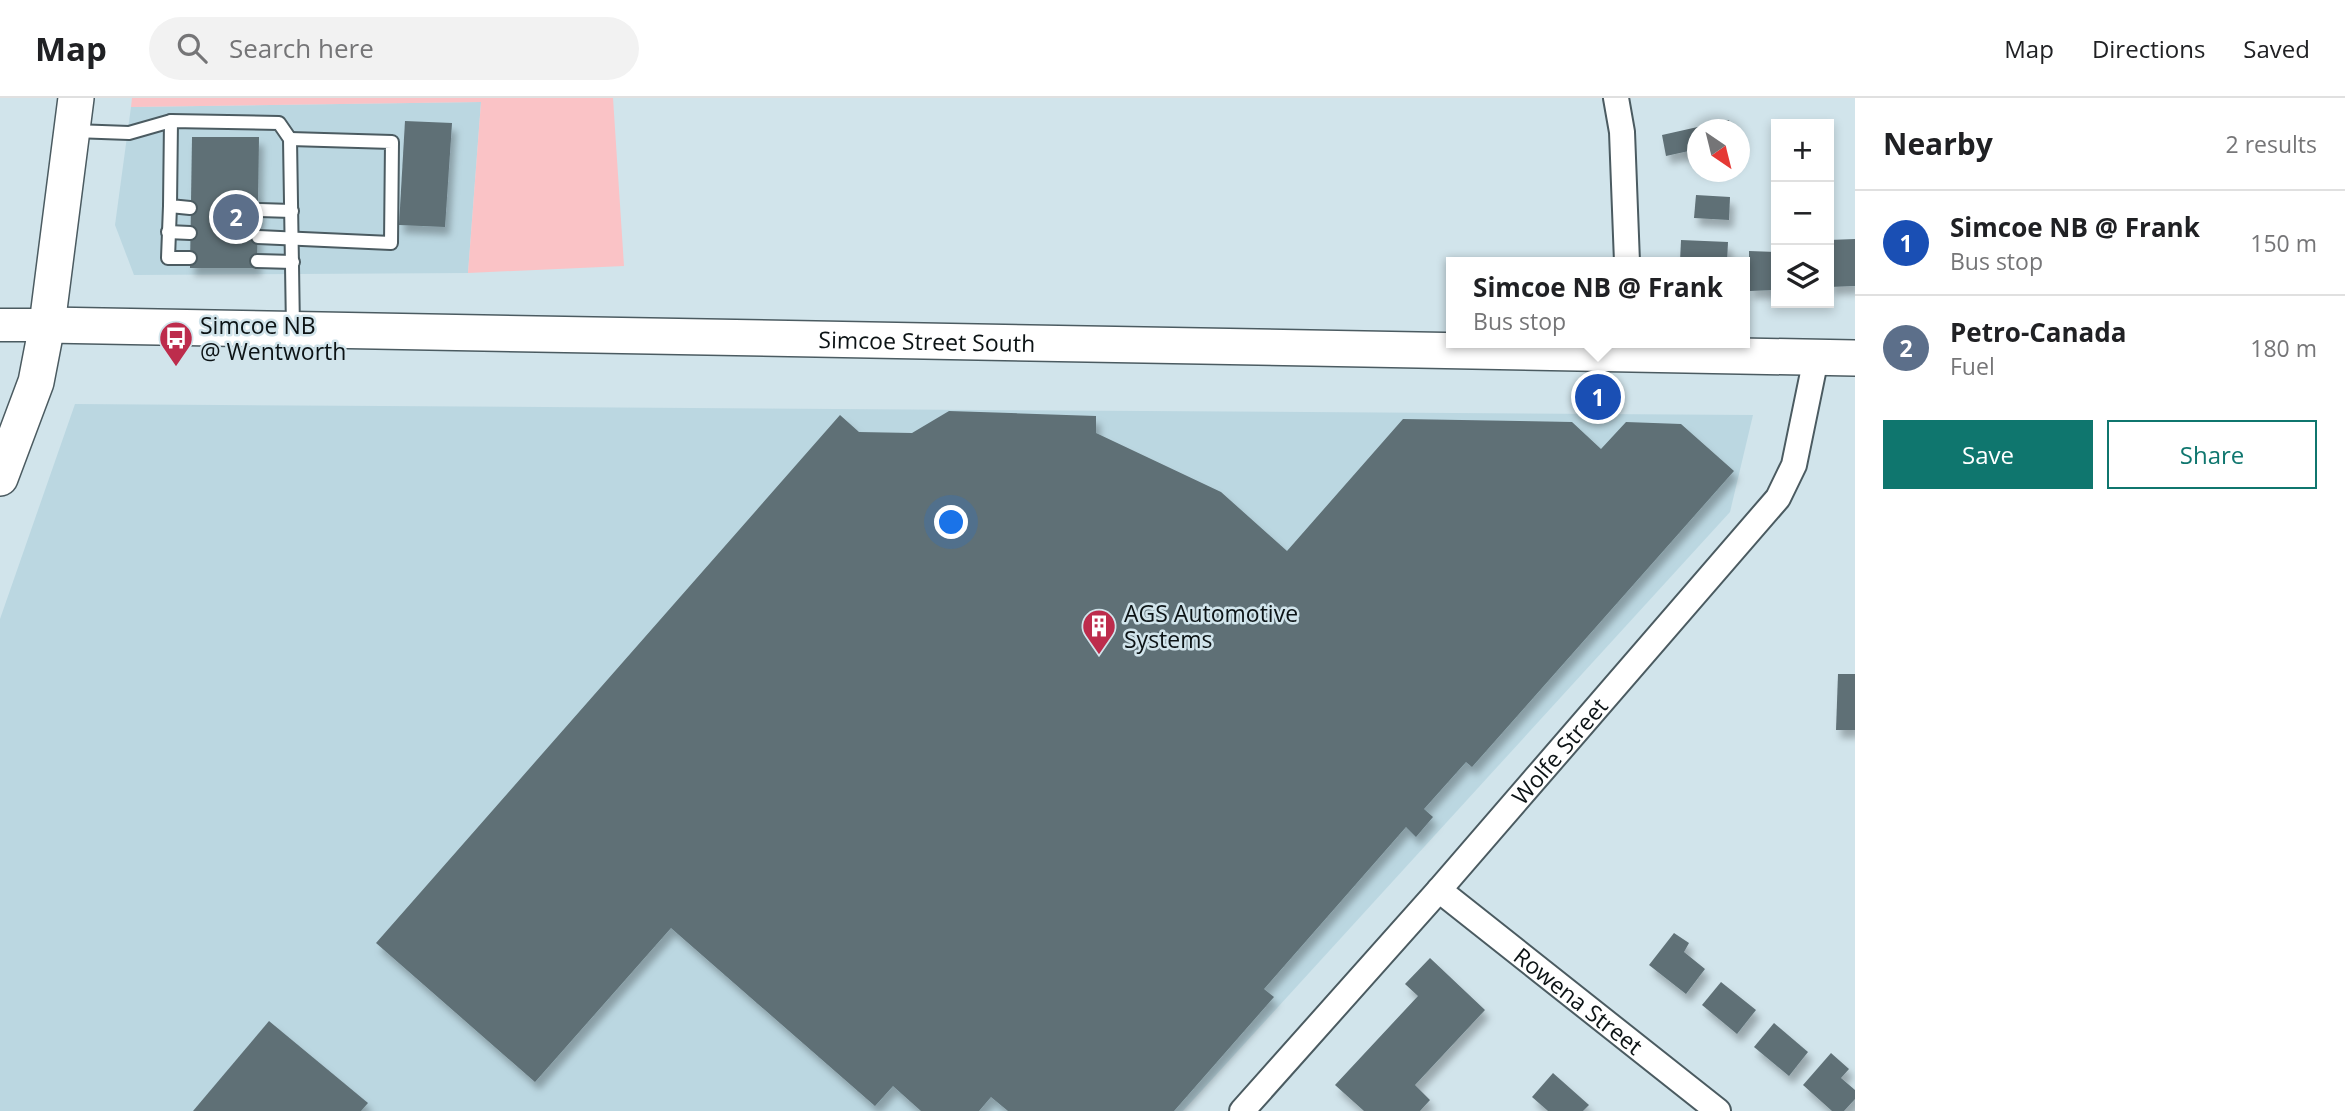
<!DOCTYPE html>
<meta charset="utf-8">
<style>
:root{--surface:#fff;--page:#f2f2f2;--text:#202124;--muted:#757577;--line:#e0e0e0;--accent:#0f766e}
body{margin:0;font-family:"Open Sans",sans-serif;background:var(--page);color:var(--text)}
.controls{position:absolute;right:21px;top:21px;display:grid;overflow:hidden;border-radius:0px;box-shadow:0 4px 10px #0003}
.controls button{width:63px;height:63px;display:grid;place-items:center;padding:0;border:0;border-bottom:2px solid var(--line);background:var(--surface);color:var(--text);font:35px sans-serif}
.compass{position:absolute;left:1687px;top:21px;width:63px;height:63px;border-radius:50%;background:var(--surface);box-shadow:0 4px 10px #0003;rotate:145deg}
.you{position:absolute;left:952px;top:425px;width:24px;height:24px;margin:-18px;border:5px solid #fff;border-radius:50%;background:#1a73e8;box-shadow:0 0 0 10px #1a73e833}
.badge{display:grid;place-items:center;width:46px;height:46px;border-radius:50%;background:var(--accent);color:#fff;font-size:23px;font-weight:700}
.pin{position:absolute;translate:-50% -50%;border:4px solid #fff;box-shadow:0 2px 7px #0006}
.popup{position:absolute;left:1446px;top:159px;width:304px;height:91px;box-sizing:border-box;display:grid;place-content:center;border-radius:0px;background:var(--surface);filter:drop-shadow(0 2px 5px #0005);font-size:23px;white-space:nowrap;color:var(--muted)}
.popup b{font-size:26px;color:var(--text)}
.popup::after{content:'';position:absolute;left:50%;top:100%;margin-left:-14px;border:14px solid transparent;border-top-color:var(--surface)}
.list{margin:0;padding:0;list-style:none}
h2{display:flex;justify-content:space-between;align-items:center;height:91px;margin:0;padding:0 28px;font-size:30px}
h2 small{font-size:23px;font-weight:400;color:var(--muted)}
.list li{display:grid;grid-template-columns:46px 1fr auto;gap:21px;align-items:center;box-sizing:border-box;height:105px;padding:0 28px;border-top:2px solid var(--line)}
.list b{display:block;font-size:26px;white-space:nowrap}
.list p{margin:0;font-size:23px;white-space:nowrap;color:var(--muted)}
.list em{font-size:23px;font-style:normal;color:var(--muted)}
.actions{display:flex;gap:14px;padding:21px 28px}
.actions a{flex:1;padding:16px 0;border:2px solid var(--accent);border-radius:0px;text-align:center;font-size:24px;color:var(--accent)}
.actions .main{background:var(--accent);color:#fff}
.icon{flex:none;width:38px;height:38px;fill:none;stroke:currentColor;stroke-width:2;stroke-linecap:round;stroke-linejoin:round}
.map{position:relative;flex:none;width:1855px;height:1013px;overflow:hidden}
header{display:flex;align-items:center;gap:42px;box-sizing:border-box;height:98px;padding:0 35px;background:var(--surface);border-bottom:2px solid var(--line)}
header strong{font-size:33px}
nav{display:flex;gap:38px;margin-inline-start:auto;font-size:24px}
.search{width:490px;height:63px;background:var(--page);display:flex;align-items:center;gap:18px;box-sizing:border-box;padding:0 24px;border-radius:38px;color:var(--muted);font-size:26px}
main{display:flex}
aside{flex:1;background:var(--surface)}
.map>svg:first-child{display:block}
.built{fill:#bbd7e1}
.green{fill:#fac3c6}
.building{fill:#5f7076;filter:url(#shadow)}
.lines{fill:none;stroke-linecap:round;stroke-linejoin:round}
.service-casing{stroke:#4b5b61;stroke-width:16}
.minor-casing{stroke:#4b5b61;stroke-width:28}
.tertiary-casing{stroke:#4b5b61;stroke-width:35}
.secondary-casing{stroke:#4b5b61;stroke-width:38}
.service{stroke:#fff;stroke-width:12}
.minor{stroke:#fff;stroke-width:24}
.tertiary{stroke:#fff;stroke-width:32}
.secondary{stroke:#fff;stroke-width:35}
.labels{text-anchor:middle;dominant-baseline:central;stroke-width:5;stroke-linejoin:round;paint-order:stroke}
.poi-label{font-size:23px;fill:#0c1315;stroke:#d1e4eb;text-anchor:start}
.street-label{font-size:23px;fill:#0c1315;stroke:#d1e4eb}
</style>
<header>
<strong>Map</strong>
<div class="search"><svg class="icon" aria-label="search" viewBox="0 0 24 24"><circle cx="10" cy="10" r="6"/><path d="M15 15l6 6"/></svg>Search here</div>
<nav><a>Map</a><a>Directions</a><a>Saved</a></nav>
</header>
<main>
<div class="map">
<svg width="1855" height="1013" viewBox="0 0 1855 1013">
<defs>
<filter id="shadow"><feDropShadow dx="4.5" dy="8" stdDeviation="3.5" flood-color="#0004"/></filter>
</defs>
<rect width="100%" height="100%" fill="#d1e4eb"/>
<g class="built">
<path d="M481 4 468 175 134 177 115 127 131 9Z"/>
<path d="M75 306 1753 317 1730 414 1183 1013H0V521Z"/>
</g>
<path class="green" d="M132 0H613L624 168 468 175 481 4 131 9Z"/>
<g class="building">
<path d="M1729 22 1731 32H1698V51L1666 58 1662 37Z"/>
<path d="M405 23 452 25 445 129 399 127Z"/>
<path d="M192 39H259L257 170H190Z"/>
<path d="M1696 97 1730 99 1729 122 1694 120Z"/>
<path d="M1855 141V188L1829 189V142Z"/>
<path d="M1681 142 1728 144 1727 164H1680Z"/>
<path d="M1749 153 1776 154V192L1749 193Z"/>
<path d="M949 313 1096 318V335L1221 394 1287 453 1403 321 1572 324 1601 351 1626 324 1681 326 1734 373 1472 669 1466 664 1424 711 1433 719 1416 739 1406 729 1264 891 1274 899 1174 1013H1008L991 999 979 1013H921L893 988 875 1008 671 830 535 984 376 845 840 317 859 334 912 335Z"/>
<path d="M1838 576H1855V632H1836Z"/>
<path d="M1674 835 1689 845 1684 854 1705 871 1686 896 1649 867Z"/>
<path d="M1430 860 1485 912 1415 987 1430 1002 1420 1013H1364L1335 987 1418 898 1405 886Z"/>
<path d="M1721 884 1756 912 1737 936 1702 907Z"/>
<path d="M269 923 368 1005 361 1013H193Z"/>
<path d="M1774 925 1808 954 1789 978 1754 949Z"/>
<path d="M1831 955 1849 971 1841 980 1855 992V1001L1844 1013H1832L1803 987Z"/>
<path d="M1553 975 1589 1007 1583 1013H1548L1532 999Z"/>
</g>
<g class="lines">
<g class="service-casing">
<g id="service">
<path d="M171 23 170 108 190 110"/>
<path d="M74 33 129 35 171 23 279 25 290 41 293 231"/>
<path d="M170 108 168 160H190"/>
<path d="M259 112 292 113"/>
<path d="M168 134 190 135"/>
<path d="M258 139 391 145 392 44 290 41"/>
<path d="M257 163 293 164"/>
</g>
</g>
<g class="minor-casing">
<g id="minor">
<path d="M1616 0 1622 34 1627 164"/>
<path id="s1" d="M1439 792 1718 1013"/>
<path id="s2" d="M1242 1013 1439 792 1778 400 1794 367 1816 260"/>
</g>
</g>
<g class="tertiary-casing">
<path id="tertiary" d="M0 227H47"/>
</g>
<g class="secondary-casing">
<g id="secondary">
<path id="s3" d="M47 227 1855 260"/>
<path d="M0 380 36 284 47 227 76 0"/>
</g>
</g>
<use href="#service" class="service"/>
<use href="#minor" class="minor"/>
<use href="#tertiary" class="tertiary"/>
<use href="#secondary" class="secondary"/>
</g>
<defs>
<g id="bus-pin" transform="scale(1.75)"><path d="M0 17L-7.5 6A9.5 9.5 0 1 1 7.5 6Z" fill="#bd2c4c" stroke="#d1e4eb"/><path d="M-5-6H5V4H4V6H2V4H-2V6H-4V4H-5ZM-3.5-4V0h7V-4ZM-3.5 1.2v1.5H-2V1.2ZM2 1.2v1.5H3.5V1.2Z" fill="#fff"/></g>
<g id="building-pin" transform="scale(1.75)"><path d="M0 17L-7.5 6A9.5 9.5 0 1 1 7.5 6Z" fill="#bd2c4c" stroke="#d1e4eb"/><path d="M-4-6H4V6H1V3H-1V6H-4ZM-2.5-4.3h1.7v1.8h-1.7ZM.8-4.3h1.7v1.8H.8ZM-2.5-1h1.7V.8h-1.7ZM.8-1h1.7V.8H.8Z" fill="#fff"/></g>
</defs>
<g fill-rule="evenodd">
<use href="#bus-pin" x="176" y="240"/>
<use href="#building-pin" x="1099" y="528"/>
</g>
<g class="labels">
<g class="poi-label">
<text x="200" y="227">Simcoe NB<tspan x="200" dy="26">@ Wentworth</tspan></text>
<text x="1124" y="515">AGS Automotive<tspan x="1124" dy="26">Systems</tspan></text>
</g>
<g class="street-label">
<text stroke="none"><textPath href="#s3" startOffset="880">Simcoe Street South</textPath></text>
<text stroke="none"><textPath href="#s2" startOffset="480">Wolfe Street</textPath></text>
<text stroke="none"><textPath href="#s1" startOffset="178">Rowena Street</textPath></text>
</g>
</g>
</svg>
<div class="controls">
<button>+</button>
<button>−</button>
<button><svg class="icon" aria-label="layers" viewBox="0 0 24 24"><path d="M12 4l9 5-9 5-9-5zM3 14l9 5 9-5"/></svg></button>
</div>
<svg class="compass" viewBox="-18 -18 36 36"><path d="M0-13l5 13h-10z" fill="#e53935"/><path d="M0 13l5-13h-10z" fill="#757577"/></svg>
<div class="you"></div>
<div class="pin badge" style="left:1598px;top:299px;background:#1a4fb4">1</div>
<div class="popup"><b>Simcoe NB @ Frank</b>Bus stop</div>
<div class="pin badge" style="left:236px;top:119px;background:#5c6f8a">2</div>
</div>
<aside>
<h2>Nearby<small>2 results</small></h2>
<ul class="list">
<li><span class="badge" style="background:#1a4fb4">1</span><div><b>Simcoe NB @ Frank</b><p>Bus stop</p></div><em>150 m</em></li>
<li><span class="badge" style="background:#5c6f8a">2</span><div><b>Petro-Canada</b><p>Fuel</p></div><em>180 m</em></li>
</ul>
<div class="actions"><a class="main">Save</a><a>Share</a></div>
</aside>
</main>
